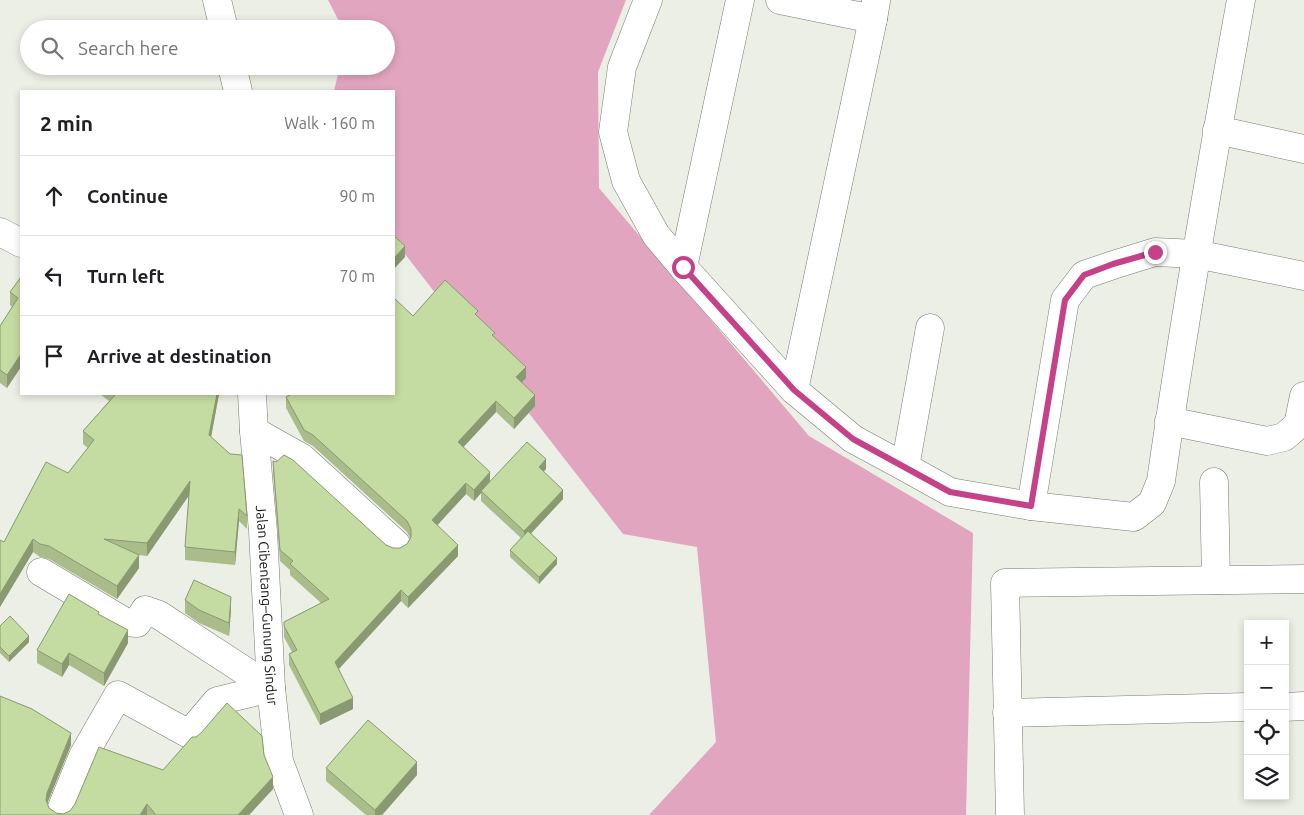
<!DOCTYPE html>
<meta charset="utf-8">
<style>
:root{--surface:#fff;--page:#f2f2f2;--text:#202124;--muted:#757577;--line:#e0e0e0}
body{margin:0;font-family:Ubuntu,sans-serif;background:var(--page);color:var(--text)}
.controls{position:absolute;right:15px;bottom:15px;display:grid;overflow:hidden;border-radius:0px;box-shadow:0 2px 8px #0003}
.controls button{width:45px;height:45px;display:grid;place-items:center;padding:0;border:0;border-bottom:1px solid var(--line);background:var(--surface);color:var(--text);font:25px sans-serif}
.stop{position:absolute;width:15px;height:15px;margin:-11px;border:4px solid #c54289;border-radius:50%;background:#fff}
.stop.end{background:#c54289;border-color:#fff;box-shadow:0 1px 5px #0008}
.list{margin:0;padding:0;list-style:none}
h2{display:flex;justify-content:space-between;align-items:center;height:65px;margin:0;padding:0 20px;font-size:21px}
h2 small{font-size:16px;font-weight:400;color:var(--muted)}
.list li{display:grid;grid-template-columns:32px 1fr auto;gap:15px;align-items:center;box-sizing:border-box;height:80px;padding:0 20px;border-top:1px solid var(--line)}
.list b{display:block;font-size:19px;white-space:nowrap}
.list em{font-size:16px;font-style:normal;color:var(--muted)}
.icon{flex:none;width:28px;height:28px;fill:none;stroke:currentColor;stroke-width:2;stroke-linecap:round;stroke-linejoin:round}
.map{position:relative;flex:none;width:1304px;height:815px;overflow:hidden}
.search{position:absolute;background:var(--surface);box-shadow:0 2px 8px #0003;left:20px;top:20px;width:375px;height:55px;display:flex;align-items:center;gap:12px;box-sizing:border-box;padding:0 18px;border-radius:28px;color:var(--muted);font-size:19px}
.panel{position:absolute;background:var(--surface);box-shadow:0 2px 8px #0003;left:20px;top:90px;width:375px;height:305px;border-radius:0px}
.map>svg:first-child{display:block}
.forest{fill:#e2a5c0}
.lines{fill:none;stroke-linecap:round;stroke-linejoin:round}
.minor-casing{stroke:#787b73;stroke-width:29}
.minor{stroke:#fff;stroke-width:28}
.wall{fill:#a9bc8a}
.shaded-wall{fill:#899971}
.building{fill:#c4dba1;stroke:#899971}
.route{stroke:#c54289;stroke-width:6}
.labels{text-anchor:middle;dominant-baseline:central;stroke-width:4;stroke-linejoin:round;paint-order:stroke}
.street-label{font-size:14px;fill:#141512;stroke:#fff}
</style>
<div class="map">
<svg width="1304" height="815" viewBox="0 0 1304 815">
<rect width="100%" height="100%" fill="#ebefe5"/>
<path class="forest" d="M328 0H626L598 72 599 188 809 436 973 533 966 815H649L716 742 697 547 623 534 394 240V91H334L340 66H386V29H343Z"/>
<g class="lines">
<g class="minor-casing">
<g id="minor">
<path d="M217 0 224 29"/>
<path d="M648 0 622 67 613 132 626 181 656 235 683 267 794 390 853 439 905 467"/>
<path d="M780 0 873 19 876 1"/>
<path d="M232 66 238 91"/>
<path d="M1217 130 1304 149"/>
<path d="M0 232 21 243"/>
<path d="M683 267 740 0"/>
<path d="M930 328 905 467 950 492 1031 506 1134 517 1152 503 1161 481C1184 320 1212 160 1241 0"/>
<path d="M794 390 873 19"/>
<path id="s1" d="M252 394 254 431 263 531 271 688 279 761 299 815"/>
<path d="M1169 421 1267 441 1284 437 1298 425 1304 396"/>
<path d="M254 431 302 458 396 544"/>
<path d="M1214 482 1216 580"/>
<path d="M1031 506 1065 300 1084 275 1113 265 1155 252 1196 254 1304 276"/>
<path d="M41 572 125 622 137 623 145 610 159 615 271 688 217 701 189 734 118 695 83 756 61 810"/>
<path d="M1285 707 1304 706"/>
<path d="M1007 713 1248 707"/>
<path d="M1010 815 1005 583 1304 579"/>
</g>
</g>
<use href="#minor" class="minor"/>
</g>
<g class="wall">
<path d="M21 277 7 388 0 383V326L12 307 10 305V292Z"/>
<path d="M413 316H478L526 378 522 382 535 406 514 429 496 412 463 447 490 482 546 469 543 472 563 499 531 533 557 564 539 584 510 557V550L521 538 481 501V493L474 501 466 494 437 525 458 556 408 608 401 601 339 669 353 709 320 725 289 665V654L292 652 284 637V622L321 603 290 575V570L280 561 273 472V461L386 545 393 548H400L407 544 410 538 407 532 313 446 304 441 286 408V397L394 394Z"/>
<path d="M100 394H219L211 437 247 516V529L239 521 235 565 185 560V547L189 495 147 556 139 555V568L117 599 49 559 40 557 33 552 0 607V540L4 542 68 473 88 448 83 444V431L109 401Z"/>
<path d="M185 600 231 609 229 636 199 623 185 613Z"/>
<path d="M99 614 128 643 104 686 69 665 62 677 37 663V650Z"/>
<path d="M0 626 29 642 9 662 0 653Z"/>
<path d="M71 745 47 803 49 808 56 813 63 814 70 811 163 770 264 755 273 789 249 815H0Z"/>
<path d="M326 768 417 775 382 815H366L326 781Z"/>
</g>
<g class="shaded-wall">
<path d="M405 246V257L394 269V258Z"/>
<path d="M21 354V367L7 388V375Z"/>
<path d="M526 367V378L516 388V377Z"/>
<path d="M217 394H219L209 448V435Z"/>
<path d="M535 395V406L514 429V418Z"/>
<path d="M496 401V412L458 453V442Z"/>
<path d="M546 459V469L539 477V467Z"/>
<path d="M490 472V483L474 501V490Z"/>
<path d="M190 481V494L147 556V543Z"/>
<path d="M466 483V494L432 531V520Z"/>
<path d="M563 490V499L524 541V531Z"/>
<path d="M239 509V521L235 565V552Z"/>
<path d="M33 539V552L0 607V594Z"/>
<path d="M458 545V556L408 608V597Z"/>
<path d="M139 555V568L117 599V586Z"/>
<path d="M557 558V564L539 584V577Z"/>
<path d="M401 590V601L335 673V662Z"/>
<path d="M231 597V609L229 636V623Z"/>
<path d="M128 630V643L104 686V673Z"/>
<path d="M29 636V642L9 662V656Z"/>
<path d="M69 653V665L62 677V664Z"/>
<path d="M353 698V709L320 725V714Z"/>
<path d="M71 733V745L47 804 46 800 47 793Z"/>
<path d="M417 762V775L382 815H375V810Z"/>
<path d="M273 777V789L249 815H238Z"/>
<path d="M147 804V815H140Z"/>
</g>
<g class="building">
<path d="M394 236 405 246 394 258Z"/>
<path d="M21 277V354L7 375 0 370V326L18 298 10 292Z"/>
<path d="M445 280 478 311 475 314 495 333 492 335 526 367 516 377 535 395 514 418 496 401 458 442 490 472 474 490 466 483 432 520 458 545 408 597 401 590 335 662 353 698 320 714 289 654 297 650 284 626V622L329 599 290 564 293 561 280 550 273 461 276 462 284 455 293 460 386 545 393 548H400L407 544 411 537V529L407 521 313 435 304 430 286 397 292 394H394V298L413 316Z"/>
<path d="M116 394H217L209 435 230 454 242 455 247 516 239 509 235 552 185 547 190 481 147 543 104 539 139 555 117 586 49 546 40 544 33 539 0 594V540L4 542 46 462 68 473 94 440 83 431Z"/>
<path d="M527 442 546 459 539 467 563 490 524 531 481 491Z"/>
<path d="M528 531 557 558 539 577 510 550Z"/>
<path d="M194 580 231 597 229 623 199 610 185 600Z"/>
<path d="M69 594 99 612 98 614 128 630 104 673 69 653 62 664 37 650Z"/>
<path d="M10 616 29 636 9 656 0 647V626Z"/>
<path d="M0 696 32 709 71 733 47 793 46 800 49 808 56 813 63 814 70 811 75 804 99 747 163 770 192 737H196L201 733 226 704 227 703 262 736 264 755 273 777 238 815H156L147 804 140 815H0Z"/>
<path d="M368 720 417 762 375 810 326 768Z"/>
</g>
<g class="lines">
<path class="route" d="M683 267 794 390 853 439 950 492 1031 506 1065 300 1084 275 1113 264 1155 252"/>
</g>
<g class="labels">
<g class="street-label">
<text stroke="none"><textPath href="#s1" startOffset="212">Jalan Cibentang–Gunung Sindur</textPath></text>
</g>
</g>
</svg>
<div class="controls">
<button>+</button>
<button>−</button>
<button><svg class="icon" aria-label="locate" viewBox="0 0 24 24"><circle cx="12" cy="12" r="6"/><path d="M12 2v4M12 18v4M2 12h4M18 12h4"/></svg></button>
<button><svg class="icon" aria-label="layers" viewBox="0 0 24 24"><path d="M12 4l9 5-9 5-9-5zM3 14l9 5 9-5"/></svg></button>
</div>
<div class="stop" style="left:683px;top:267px"></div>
<div class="stop end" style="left:1155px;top:252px"></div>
<div class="search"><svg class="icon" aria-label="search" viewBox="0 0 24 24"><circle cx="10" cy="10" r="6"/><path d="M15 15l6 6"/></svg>Search here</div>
<section class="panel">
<h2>2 min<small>Walk · 160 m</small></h2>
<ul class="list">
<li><svg class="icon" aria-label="ahead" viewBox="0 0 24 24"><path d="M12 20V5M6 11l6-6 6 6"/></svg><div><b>Continue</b></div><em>90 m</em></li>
<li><svg class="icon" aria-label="left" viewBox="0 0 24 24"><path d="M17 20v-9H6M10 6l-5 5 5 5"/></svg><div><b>Turn left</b></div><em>70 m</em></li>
<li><svg class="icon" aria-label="arrive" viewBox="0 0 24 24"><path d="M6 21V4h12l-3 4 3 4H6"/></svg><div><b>Arrive at destination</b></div></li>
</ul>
</section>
</div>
